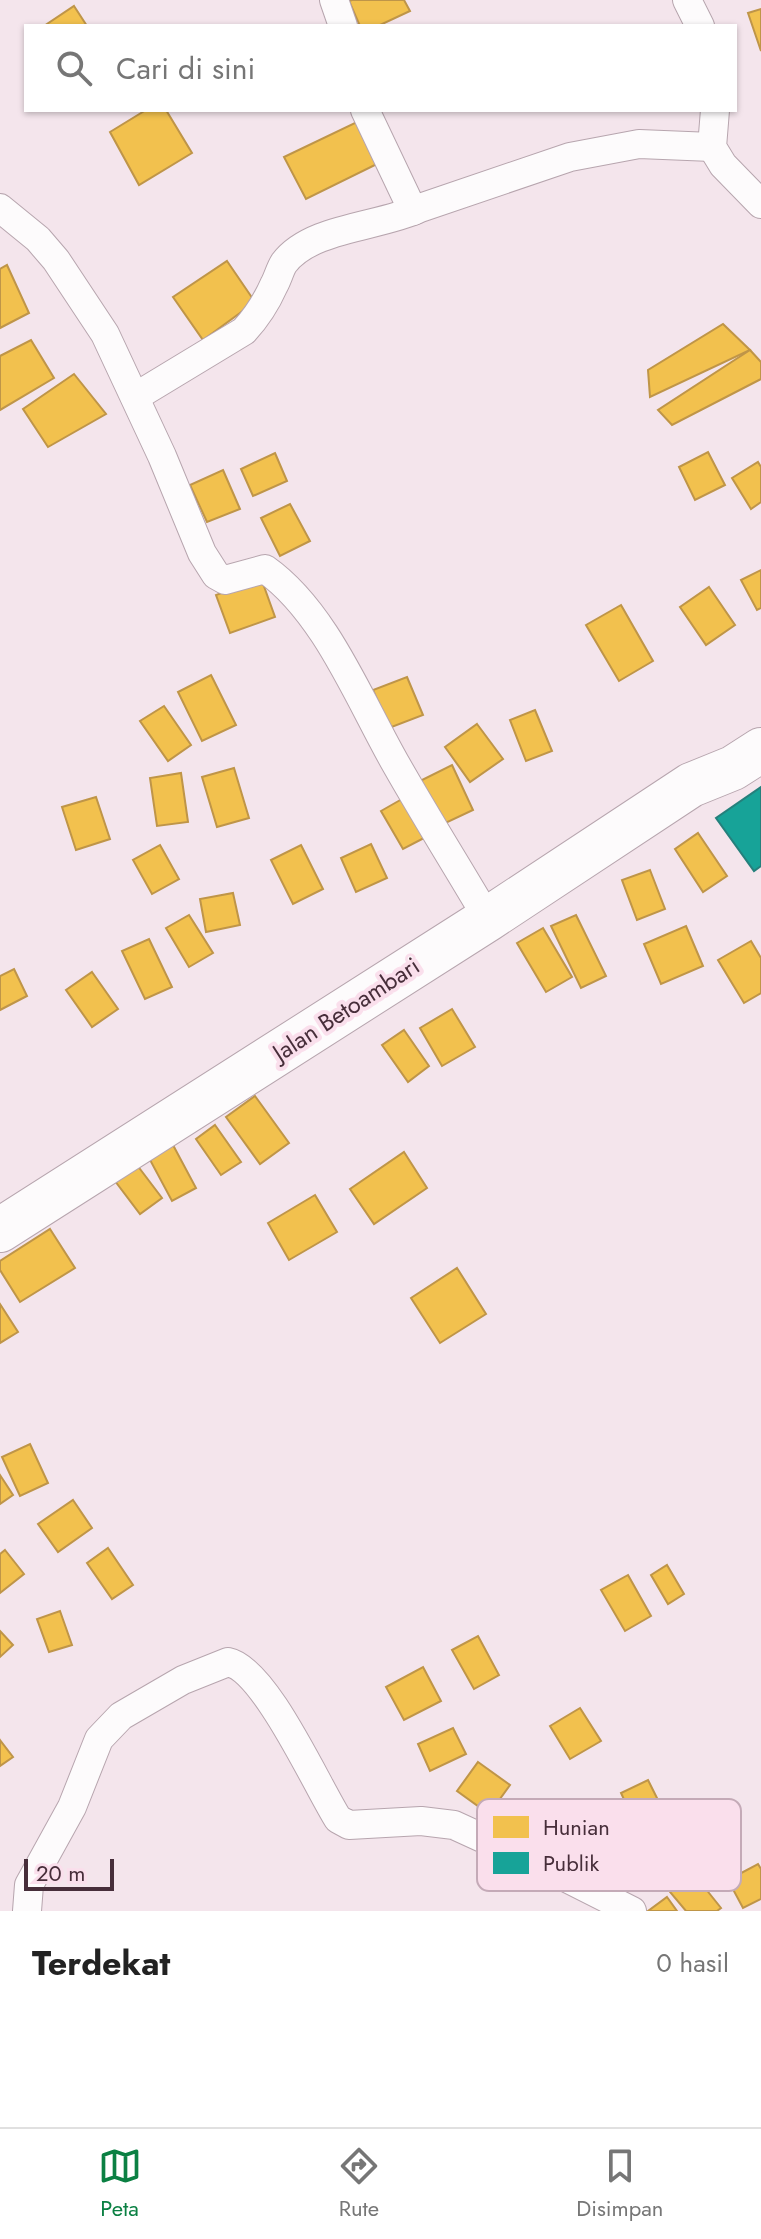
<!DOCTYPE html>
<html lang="id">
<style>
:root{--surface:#fff;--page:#f6f6f6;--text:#222;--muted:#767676;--line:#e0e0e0;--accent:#0b8043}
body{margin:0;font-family:Jost,sans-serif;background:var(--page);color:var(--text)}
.scale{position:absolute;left:24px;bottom:20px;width:90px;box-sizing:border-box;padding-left:8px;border:4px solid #472e3a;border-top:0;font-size:22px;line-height:28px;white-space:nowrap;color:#472e3a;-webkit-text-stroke:6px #fadfec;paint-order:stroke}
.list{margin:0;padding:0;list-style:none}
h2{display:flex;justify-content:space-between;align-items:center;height:104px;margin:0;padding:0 32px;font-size:34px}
h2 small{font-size:26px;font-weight:400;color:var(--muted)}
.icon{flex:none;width:44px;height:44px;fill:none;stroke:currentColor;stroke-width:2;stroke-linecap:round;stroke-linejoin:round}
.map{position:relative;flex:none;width:761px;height:1911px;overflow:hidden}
.search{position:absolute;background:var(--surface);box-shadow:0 2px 6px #0004;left:24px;right:24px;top:24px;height:88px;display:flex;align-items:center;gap:20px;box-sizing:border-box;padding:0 28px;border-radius:0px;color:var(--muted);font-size:30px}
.sheet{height:216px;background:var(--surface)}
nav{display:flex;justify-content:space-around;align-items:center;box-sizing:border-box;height:112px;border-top:2px solid var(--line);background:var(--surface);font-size:22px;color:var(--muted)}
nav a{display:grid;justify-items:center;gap:4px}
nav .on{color:var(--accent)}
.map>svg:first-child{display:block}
.homes{fill:#f2c14e;stroke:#bf9548;stroke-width:2}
.public{fill:#17a398;stroke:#25807c;stroke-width:2}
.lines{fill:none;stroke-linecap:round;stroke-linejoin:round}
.street-casing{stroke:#b7a5ae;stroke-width:30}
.primary-casing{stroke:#b7a5ae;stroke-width:46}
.street{stroke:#fdfbfc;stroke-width:28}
.primary{stroke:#fdfbfc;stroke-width:44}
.labels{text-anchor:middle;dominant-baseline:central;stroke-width:8;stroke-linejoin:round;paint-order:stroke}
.street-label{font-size:24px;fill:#472e3a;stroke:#fadfec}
.key{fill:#fadfec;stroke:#c4aab7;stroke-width:2}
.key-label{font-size:22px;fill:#472e3a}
</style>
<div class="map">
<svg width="761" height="1911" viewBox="0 0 761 1911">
<rect width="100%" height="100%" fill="#f4e5ec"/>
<g class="homes">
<path d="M352 0H404L410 11 378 26H360L349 1Z"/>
<path d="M74 6 87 26H44Z"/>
<path d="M761 9V51L748 13Z"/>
<path d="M146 110H166L192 153 139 185 110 132Z"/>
<path d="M359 121 379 163 306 199 284 157Z"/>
<path d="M227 261 255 302 203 340 173 297Z"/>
<path d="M7 265 29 313 0 328V269Z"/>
<path d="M723 324 750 350 650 397 648 370Z"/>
<path d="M31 340 54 378 0 410V356Z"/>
<path d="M750 350 761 362V379L672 425 658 410Z"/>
<path d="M74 374 106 414 48 447 23 409Z"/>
<path d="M708 452 725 485 695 500 679 467Z"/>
<path d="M275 453 287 481 253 496 241 469Z"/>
<path d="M758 462 761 467V502L751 509 732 478Z"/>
<path d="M223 470 240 509 207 522 190 485Z"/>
<path d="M290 504 310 541 280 556 261 518Z"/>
<path d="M761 570V608L757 610 741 580Z"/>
<path d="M261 578 275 617 230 633 216 595Z"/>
<path d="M709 587 735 625 706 645 680 607Z"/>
<path d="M621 605 653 661 619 681 586 625Z"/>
<path d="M211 675 236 725 202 741 178 692Z"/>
<path d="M407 677 423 715 389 728 373 690Z"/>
<path d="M164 706 191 745 168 761 140 721Z"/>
<path d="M535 710 552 751 526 761 510 720Z"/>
<path d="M477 724 503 759 470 782 445 747Z"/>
<path d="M452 765 473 810 437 827 416 783Z"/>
<path d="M234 768 249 818 217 827 202 777Z"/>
<path d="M181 773 188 822 157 826 150 778Z"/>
<path d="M96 797 110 839 76 850 62 807Z"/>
<path d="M402 799 424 838 403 849 381 811Z"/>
<path d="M698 833 727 876 703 892 675 849Z"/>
<path d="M371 844 387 878 356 892 341 858Z"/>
<path d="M160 845 179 879 152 894 133 860Z"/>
<path d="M301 845 323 889 293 904 271 860Z"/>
<path d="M650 870 665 909 637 920 622 880Z"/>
<path d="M233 893 240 925 206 932 200 899Z"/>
<path d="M189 915 213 953 189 967 166 928Z"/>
<path d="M576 915 606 976 581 988 551 926Z"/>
<path d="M686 926 703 966 661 984 644 944Z"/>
<path d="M543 928 572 977 546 992 517 943Z"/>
<path d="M149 939 172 987 145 999 122 951Z"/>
<path d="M751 941 761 958V993L744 1003 718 960Z"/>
<path d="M14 969 27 996 0 1010V976Z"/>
<path d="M92 972 118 1009 92 1027 66 990Z"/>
<path d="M452 1009 475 1047 442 1066 420 1028Z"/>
<path d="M404 1030 429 1066 408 1082 382 1045Z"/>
<path d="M255 1096 289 1143 260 1164 226 1117Z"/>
<path d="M215 1125 241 1162 221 1175 196 1139Z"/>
<path d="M173 1145 196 1188 172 1201 149 1158Z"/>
<path d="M404 1152 427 1188 374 1224 350 1189Z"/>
<path d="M137 1165 162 1198 140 1214 115 1181Z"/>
<path d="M315 1195 337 1232 289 1260 268 1223Z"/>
<path d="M50 1229 75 1268 20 1302 0 1270V1261Z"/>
<path d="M457 1268 486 1314 440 1343 411 1298Z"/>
<path d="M0 1304 18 1332 0 1343Z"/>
<path d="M30 1444 48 1483 20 1496 2 1457Z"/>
<path d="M0 1475 13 1495 0 1504Z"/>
<path d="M73 1500 92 1528 58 1552 38 1524Z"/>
<path d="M108 1548 133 1585 112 1599 87 1563Z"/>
<path d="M5 1550 24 1574 0 1593V1554Z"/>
<path d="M667 1565 684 1594 668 1604 651 1575Z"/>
<path d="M628 1575 651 1616 625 1631 601 1590Z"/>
<path d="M60 1611 72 1645 49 1652 37 1619Z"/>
<path d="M0 1631 13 1645 0 1657Z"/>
<path d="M478 1636 499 1675 474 1689 452 1650Z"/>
<path d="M423 1667 441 1701 404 1720 386 1687Z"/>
<path d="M580 1708 601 1741 570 1759 550 1726Z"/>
<path d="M453 1728 466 1754 430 1771 418 1744Z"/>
<path d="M0 1740 13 1757 0 1766Z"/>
<path d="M478 1762 510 1785 489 1814 457 1791Z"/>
<path d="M648 1780 662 1808 634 1821 621 1793Z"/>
<path d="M758 1864 761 1869V1899L743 1908 728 1880Z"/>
<path d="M693 1873 721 1908 717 1911H686L670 1892Z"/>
<path d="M667 1897 677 1911H648Z"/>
</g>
<path class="public" d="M761 787V866L754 871 716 818Z"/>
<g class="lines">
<g class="street-casing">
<g id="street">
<path d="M334 0 343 26"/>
<path d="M687 0 700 26"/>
<path d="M365 110 413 211"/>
<path d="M715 110 712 147 723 165 761 204"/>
<path d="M0 208 38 239 56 260 105 334 162 456 202 553 216 575 225 580 265 569C326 612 360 702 397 766 426 817 458 868 488 919"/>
<path d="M135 397 244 331C257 317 266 303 274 285 278 278 280 269 284 263 311 227 381 227 420 208L570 157 639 144 712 147"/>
<path d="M27 1911 29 1885 72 1807 99 1739 121 1716 183 1680 228 1662C265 1669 317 1786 338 1819L349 1825 421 1821 454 1825 539 1864 632 1911"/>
</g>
</g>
<g class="primary-casing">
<path id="primary" d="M0 1230 488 919 691 785 733 768 761 750"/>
</g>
<use href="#street" class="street"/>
<use href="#primary" class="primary"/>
</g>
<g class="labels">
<g class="street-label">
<text transform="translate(346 1009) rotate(-33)">Jalan Betoambari</text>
</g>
</g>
<rect x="477" y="1799" width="264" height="92" rx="12" class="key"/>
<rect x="493" y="1816" width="36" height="22" fill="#f2c14e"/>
<rect x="493" y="1852" width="36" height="22" fill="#17a398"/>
<g class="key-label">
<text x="543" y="1835">Hunian</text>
<text x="543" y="1871">Publik</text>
</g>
</svg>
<div class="scale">20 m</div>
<div class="search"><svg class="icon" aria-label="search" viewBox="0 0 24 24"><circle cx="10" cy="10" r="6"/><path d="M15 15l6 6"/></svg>Cari di sini</div>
</div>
<section class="sheet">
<h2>Terdekat<small>0 hasil</small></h2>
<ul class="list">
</ul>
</section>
<nav>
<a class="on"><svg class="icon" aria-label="map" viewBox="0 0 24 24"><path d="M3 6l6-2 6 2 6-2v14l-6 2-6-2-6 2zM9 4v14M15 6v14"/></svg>Peta</a>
<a><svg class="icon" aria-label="directions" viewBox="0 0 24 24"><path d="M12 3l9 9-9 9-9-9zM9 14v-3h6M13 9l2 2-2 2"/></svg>Rute</a>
<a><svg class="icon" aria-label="saved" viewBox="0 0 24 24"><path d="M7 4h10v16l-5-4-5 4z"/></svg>Disimpan</a>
</nav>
